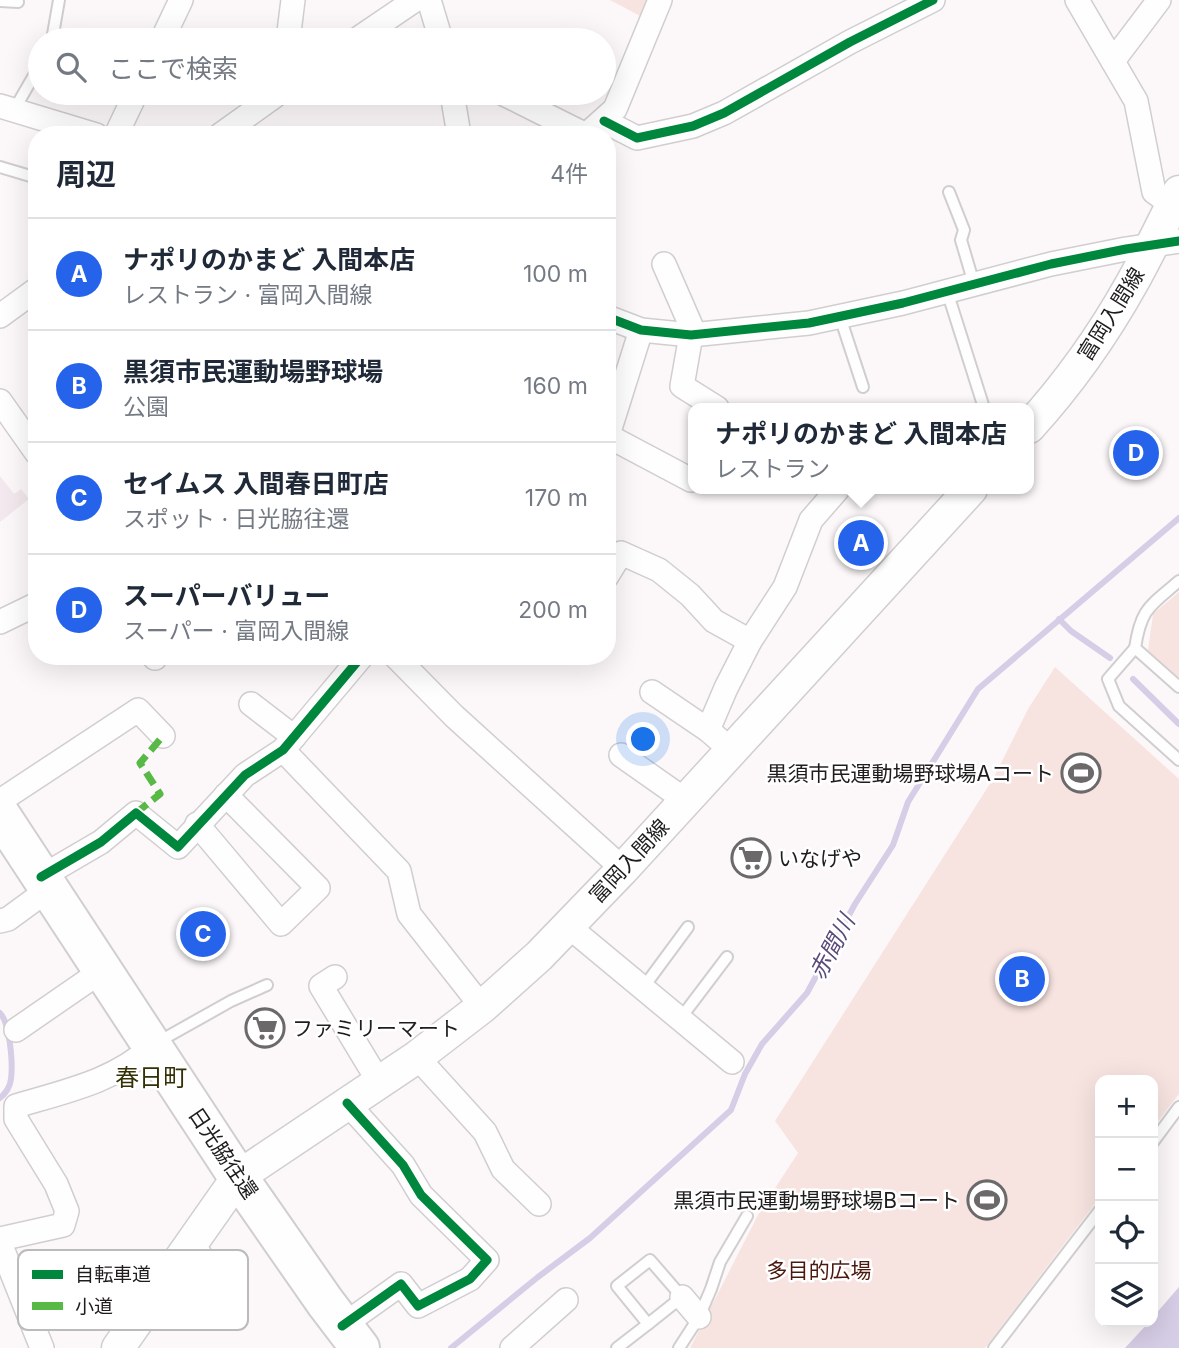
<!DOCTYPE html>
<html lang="ja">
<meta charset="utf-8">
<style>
:root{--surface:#fff;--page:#f6f6f7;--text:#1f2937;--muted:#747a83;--line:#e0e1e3;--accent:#2563eb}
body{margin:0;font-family:Inter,"Noto Sans JP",sans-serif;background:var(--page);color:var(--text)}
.controls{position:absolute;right:21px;bottom:21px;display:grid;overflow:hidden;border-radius:14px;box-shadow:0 7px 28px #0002}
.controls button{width:63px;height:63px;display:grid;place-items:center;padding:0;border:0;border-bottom:2px solid var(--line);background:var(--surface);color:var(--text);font:35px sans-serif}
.you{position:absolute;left:644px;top:740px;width:24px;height:24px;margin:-18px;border:5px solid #fff;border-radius:50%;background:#1a73e8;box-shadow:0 0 0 10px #1a73e833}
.badge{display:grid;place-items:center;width:46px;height:46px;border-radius:50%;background:var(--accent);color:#fff;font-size:23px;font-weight:700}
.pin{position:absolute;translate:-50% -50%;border:4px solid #fff;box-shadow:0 2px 7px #0006}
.popup{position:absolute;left:688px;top:403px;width:346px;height:91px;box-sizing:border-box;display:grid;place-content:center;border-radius:14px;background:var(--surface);filter:drop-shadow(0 2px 5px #0005);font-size:23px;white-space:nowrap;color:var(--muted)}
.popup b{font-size:26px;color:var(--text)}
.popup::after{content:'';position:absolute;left:50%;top:100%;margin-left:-14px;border:14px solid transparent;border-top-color:var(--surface)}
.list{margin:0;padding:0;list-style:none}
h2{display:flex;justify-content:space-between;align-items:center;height:91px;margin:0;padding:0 28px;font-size:30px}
h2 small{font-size:23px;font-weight:400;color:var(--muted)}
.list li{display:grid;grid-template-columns:46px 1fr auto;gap:21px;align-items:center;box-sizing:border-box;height:112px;padding:0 28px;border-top:2px solid var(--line)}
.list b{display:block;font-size:26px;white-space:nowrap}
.list p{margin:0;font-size:23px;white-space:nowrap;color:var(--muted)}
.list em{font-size:23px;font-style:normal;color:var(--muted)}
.icon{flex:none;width:38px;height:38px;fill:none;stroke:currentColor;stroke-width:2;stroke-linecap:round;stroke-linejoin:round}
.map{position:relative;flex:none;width:1179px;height:1348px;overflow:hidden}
.search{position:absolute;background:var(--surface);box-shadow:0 7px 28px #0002;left:28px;top:28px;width:588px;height:77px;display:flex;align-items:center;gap:18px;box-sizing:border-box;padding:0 24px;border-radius:38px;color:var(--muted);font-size:26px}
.panel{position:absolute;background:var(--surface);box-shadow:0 7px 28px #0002;left:28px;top:126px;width:588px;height:539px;border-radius:28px}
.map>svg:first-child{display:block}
.built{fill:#f2e8ed}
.green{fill:#f7e4e1}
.water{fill:#d6cde6}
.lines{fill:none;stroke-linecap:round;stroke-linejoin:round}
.stream{stroke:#d6cde6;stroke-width:6}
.lane-casing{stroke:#d1cecf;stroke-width:14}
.street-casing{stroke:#d1cecf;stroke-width:26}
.secondary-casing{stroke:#d1cecf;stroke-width:35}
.highway-casing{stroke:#d1cecf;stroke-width:42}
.lane{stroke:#fffefe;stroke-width:10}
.street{stroke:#fffefe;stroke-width:23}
.secondary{stroke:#fffefe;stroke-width:32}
.highway{stroke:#fffefe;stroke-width:38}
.quiet{stroke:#58b947;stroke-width:7;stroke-dasharray:14 7;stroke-linecap:butt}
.cycleway-casing{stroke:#fff;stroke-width:13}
.cycleway{stroke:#00873e;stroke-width:9}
.labels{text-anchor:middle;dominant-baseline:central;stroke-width:5;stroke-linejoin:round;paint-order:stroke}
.street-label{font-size:21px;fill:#1e1c1d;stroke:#fff}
.poi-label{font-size:21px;fill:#1e1c1d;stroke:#fff;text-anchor:end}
.park-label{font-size:21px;fill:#4a180d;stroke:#fff}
.water-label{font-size:23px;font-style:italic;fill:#5b4b7b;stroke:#fff}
.quarter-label{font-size:24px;fill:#343106;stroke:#fff}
.key{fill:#fff;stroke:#bcbbbb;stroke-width:2}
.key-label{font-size:19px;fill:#1e1c1d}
</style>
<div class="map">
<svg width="1179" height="1348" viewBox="0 0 1179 1348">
<rect width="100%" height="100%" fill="#fcf8fa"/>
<path class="built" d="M0 476 14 494 21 489 29 499 0 522Z"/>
<g class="green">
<path d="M610 0H654L646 19Z"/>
<path d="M1179 592V678L1148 650 1153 614Z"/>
<path d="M1055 667 1179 779V1094L1153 1128V1080H1100V1197L985 1348H690L760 1211 798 1153 775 1121 993 779 1028 709Z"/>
</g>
<path class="water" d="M1179 1287V1348H1125L1149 1322H1153V1317Z"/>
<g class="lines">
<g class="stream">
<path d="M1059 619 1071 631 1110 658"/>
<path d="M1133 679 1179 724"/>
<path d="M0 1013C10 1023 13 1064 11 1079 10 1087 6 1093 0 1098"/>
<path d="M451 1348 538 1277 590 1238 731 1110 745 1074 762 1044 807 993 855 904 893 845 908 802 978 689 1179 518"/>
</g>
<g class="lane-casing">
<g id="lane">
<path d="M0 1 18 2"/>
<path d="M52 40 59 0"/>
<path d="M14 110 40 65"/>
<path d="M0 167 37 178"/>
<path d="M949 192 964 230 961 240 974 284"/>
<path d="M947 291 984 408"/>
<path d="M840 317 863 387"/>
<path d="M1179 581C1150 606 1141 608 1135 648L1179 687"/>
<path d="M1135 648 1108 679 1119 706 1179 760"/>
<path d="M643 988 688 927"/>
<path d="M680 1019 727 957"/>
<path d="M158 1042 231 1001 267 985"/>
<path d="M1153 1142 1179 1107"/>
<path d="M650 1260 682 1297 648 1324 617 1286Z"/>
<path d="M617 1348 648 1324"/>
<path d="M679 1348 699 1317 711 1289 720 1262 747 1216"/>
<path d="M994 1348 1100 1210"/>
</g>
</g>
<g class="street-casing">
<g id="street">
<path d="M429 0 441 40"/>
<path d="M1077 0 1136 101 1154 192 1172 205"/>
<path d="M162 40 181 0"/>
<path d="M288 40 293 0"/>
<path d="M356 40 415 0"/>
<path d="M1113 61 1159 0"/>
<path d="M452 93 459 135"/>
<path d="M502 93 586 135"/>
<path d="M0 106 96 135"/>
<path d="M604 121 637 138 693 126 724 113 850 42 933 0"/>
<path d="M116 135 136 93"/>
<path d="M220 135 279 93"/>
<path d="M586 135 615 109 660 0"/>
<path d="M664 264 695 335"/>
<path d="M0 316 37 289"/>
<path d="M607 317 641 330 691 335 809 323 903 303 1051 264 1126 249 1179 241"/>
<path d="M691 335 682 386 717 408"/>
<path d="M0 401 36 452"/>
<path d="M608 436 691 480"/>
<path d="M607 438 641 330"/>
<path d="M607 576 621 553 659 570 690 595 714 621 750 641"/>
<path d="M0 622 37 604"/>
<path d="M153 656 155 658"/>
<path d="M395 656 454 716 623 869"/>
<path d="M652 692 708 730"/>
<path d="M251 704 294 737"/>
<path d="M283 750 399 871 409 914 482 1007"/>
<path d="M731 750 708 730 726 688 750 641 785 587 811 520 838 489"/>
<path d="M621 755 685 800"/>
<path d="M0 801 138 710 163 736"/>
<path d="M197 824 281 924 318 888 226 795"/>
<path d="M41 877 101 842 136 813 178 847 245 775 283 750 362 656"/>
<path d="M0 921 8 919 49 889"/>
<path d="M568 926 732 1062"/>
<path d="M335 977 321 986 379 1082"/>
<path d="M16 1030 103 970"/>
<path d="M417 1057 485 1132 503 1169 539 1204"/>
<path d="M0 1239 63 1225 67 1211 56 1184 16 1119V1106C66 1091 113 1082 153 1046"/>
<path d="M0 1243 42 1348"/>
<path d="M192 1243 236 1308"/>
<path d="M682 1297 699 1317"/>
<path d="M342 1326 401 1284 418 1306 470 1279 487 1260 421 1195 403 1165 347 1103"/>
<path d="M512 1348 566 1300"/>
</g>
</g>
<g class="secondary-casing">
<g id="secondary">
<path d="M1029 427C1069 383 1103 335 1132 283 1149 253 1163 222 1179 192"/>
<path d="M118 1348 238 1177 417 1057 482 1007 539 956 623 869 971 489"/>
</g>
</g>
<g class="highway-casing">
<path id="highway" d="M0 814 238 1177 325 1302 360 1348"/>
</g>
<use href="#lane" class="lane"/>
<use href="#street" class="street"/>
<use href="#secondary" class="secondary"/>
<use href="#highway" class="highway"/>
<path class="quiet" d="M136 813 160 794 140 763 163 736"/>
<g class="cycleway-casing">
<g id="cycleway">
<path d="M604 121 637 138 693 126 724 113 850 42 933 0"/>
<path d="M607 317 641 330 691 335 809 323 903 303 1051 264 1126 249 1179 241"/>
<path d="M41 877 101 842 136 813 178 847 245 775 283 750 362 656"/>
<path d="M342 1326 401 1284 418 1306 470 1279 487 1260 421 1195 403 1165 347 1103"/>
</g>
</g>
<use href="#cycleway" class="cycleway"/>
</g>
<defs>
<g id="stadium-ring" transform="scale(2.0125)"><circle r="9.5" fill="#fff" stroke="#6c696a" stroke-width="1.5"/><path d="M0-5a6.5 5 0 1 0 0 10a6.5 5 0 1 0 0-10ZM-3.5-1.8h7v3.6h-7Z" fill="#6c696a"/></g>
<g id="supermarket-ring" transform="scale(2.0125)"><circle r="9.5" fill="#fff" stroke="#6c696a" stroke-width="1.5"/><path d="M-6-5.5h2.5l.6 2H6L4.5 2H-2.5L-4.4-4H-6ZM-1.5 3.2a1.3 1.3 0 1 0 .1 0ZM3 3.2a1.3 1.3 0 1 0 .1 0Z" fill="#6c696a"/></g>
</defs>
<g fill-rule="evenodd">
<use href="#stadium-ring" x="1081" y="773"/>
<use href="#supermarket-ring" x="751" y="858"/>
<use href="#supermarket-ring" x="265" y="1028"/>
<use href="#stadium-ring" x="987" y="1200"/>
</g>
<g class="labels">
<g class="street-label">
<text transform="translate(1111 314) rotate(-58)">富岡入間線</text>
<text transform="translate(629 861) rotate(-47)">富岡入間線</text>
<text transform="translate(223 1153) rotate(56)">日光脇往還</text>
</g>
<g class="poi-label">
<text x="1054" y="773">黒須市民運動場野球場Aコート</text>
<text x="778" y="858" text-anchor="start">いなげや</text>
<text x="292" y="1028" text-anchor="start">ファミリーマート</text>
<text x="960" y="1200">黒須市民運動場野球場Bコート</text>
</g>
<g class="park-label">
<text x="819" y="1270">多目的広場</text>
</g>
<g class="water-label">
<text transform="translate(832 947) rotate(-62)">赤間川</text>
</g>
<g class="quarter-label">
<text x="151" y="1077">春日町</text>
</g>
</g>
<rect x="18" y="1250" width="230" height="80" rx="10" class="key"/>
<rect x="32" y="1270" width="31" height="9" fill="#00873e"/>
<rect x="32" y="1302" width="31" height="8" fill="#58b947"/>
<g class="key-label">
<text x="75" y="1281">自転車道</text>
<text x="75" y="1313">小道</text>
</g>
</svg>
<div class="controls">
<button>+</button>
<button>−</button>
<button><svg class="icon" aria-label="locate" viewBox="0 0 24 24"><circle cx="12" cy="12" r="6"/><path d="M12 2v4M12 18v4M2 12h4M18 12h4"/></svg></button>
<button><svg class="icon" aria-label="layers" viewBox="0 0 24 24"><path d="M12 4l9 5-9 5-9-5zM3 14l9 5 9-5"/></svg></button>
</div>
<div class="you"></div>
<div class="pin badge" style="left:861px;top:543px">A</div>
<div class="popup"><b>ナポリのかまど 入間本店</b>レストラン</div>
<div class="pin badge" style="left:1022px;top:979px">B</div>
<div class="pin badge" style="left:203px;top:934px">C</div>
<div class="pin badge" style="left:1136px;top:453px">D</div>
<div class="search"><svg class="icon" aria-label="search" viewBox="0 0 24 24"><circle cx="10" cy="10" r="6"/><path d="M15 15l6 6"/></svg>ここで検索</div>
<section class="panel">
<h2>周辺<small>4件</small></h2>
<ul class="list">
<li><span class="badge">A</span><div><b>ナポリのかまど 入間本店</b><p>レストラン · 富岡入間線</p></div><em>100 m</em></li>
<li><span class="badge">B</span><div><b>黒須市民運動場野球場</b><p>公園</p></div><em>160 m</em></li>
<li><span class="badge">C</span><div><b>セイムス 入間春日町店</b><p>スポット · 日光脇往還</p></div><em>170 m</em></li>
<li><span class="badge">D</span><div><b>スーパーバリュー</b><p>スーパー · 富岡入間線</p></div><em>200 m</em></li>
</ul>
</section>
</div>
